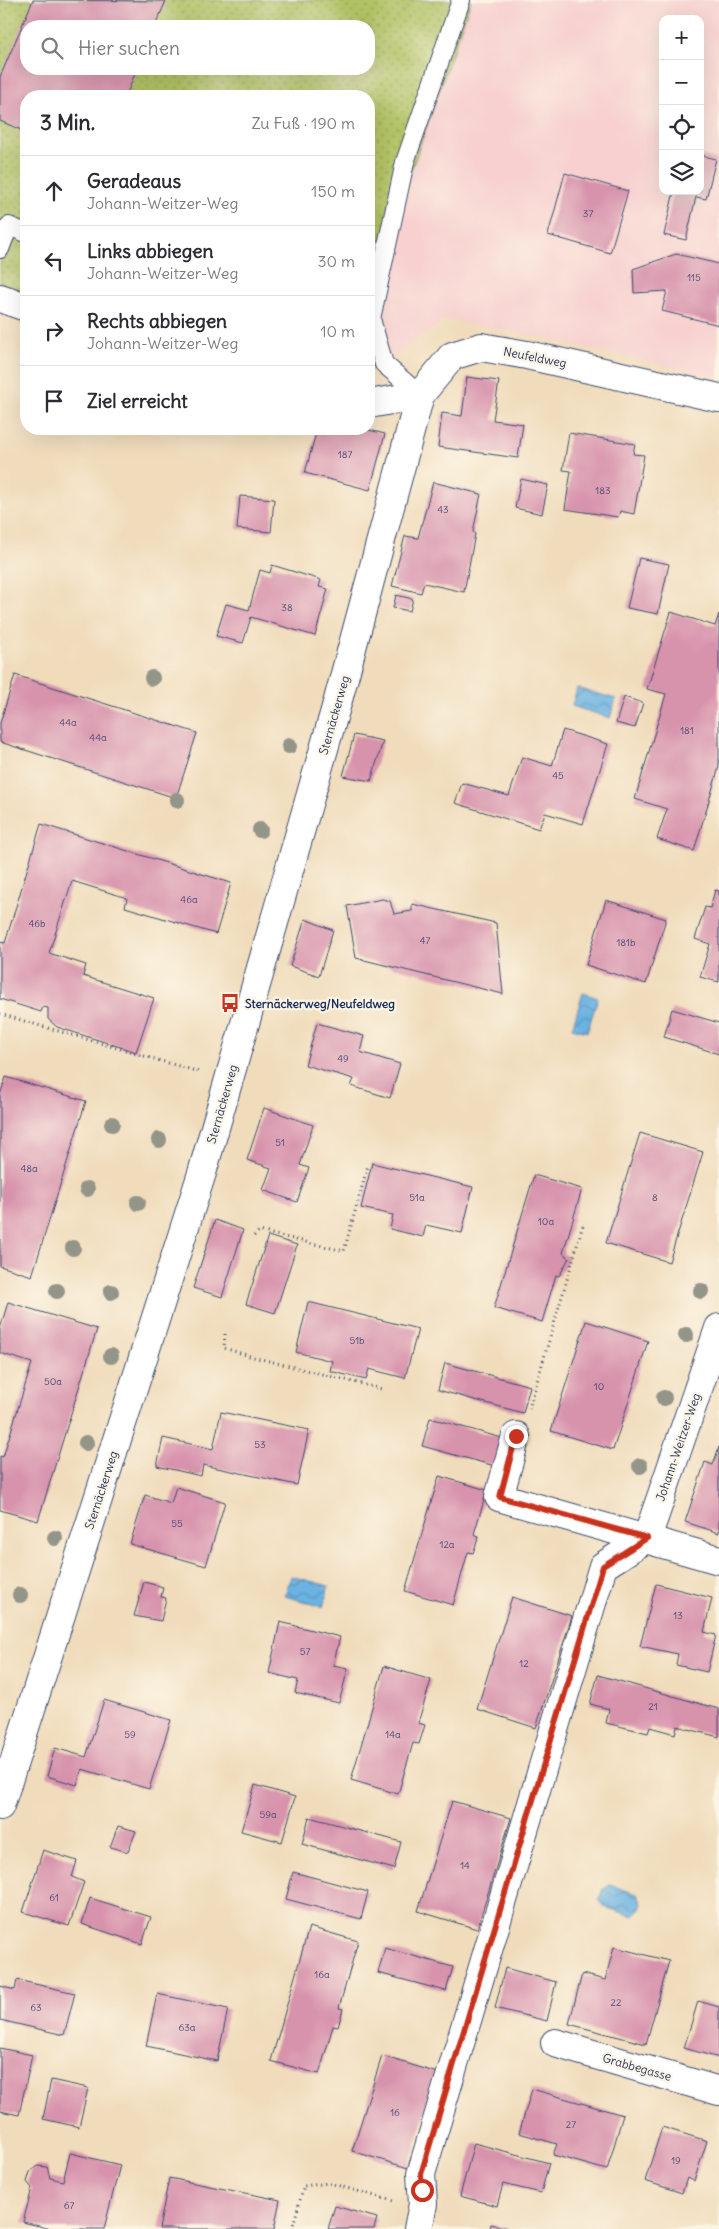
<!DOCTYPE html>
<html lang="de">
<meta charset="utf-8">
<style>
:root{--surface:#fff;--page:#f2f2f3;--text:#2b2b33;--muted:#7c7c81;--line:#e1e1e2}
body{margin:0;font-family:Delius,sans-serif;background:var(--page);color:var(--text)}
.controls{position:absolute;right:15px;top:15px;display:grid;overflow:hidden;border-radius:10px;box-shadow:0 5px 20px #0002}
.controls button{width:45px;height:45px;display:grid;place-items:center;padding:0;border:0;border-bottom:1px solid var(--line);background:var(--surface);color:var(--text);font:25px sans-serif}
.stop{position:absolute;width:15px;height:15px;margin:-11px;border:4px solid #c8321e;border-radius:50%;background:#fff}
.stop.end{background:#c8321e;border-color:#fff;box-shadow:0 1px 5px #0008}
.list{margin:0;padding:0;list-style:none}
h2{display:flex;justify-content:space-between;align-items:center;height:65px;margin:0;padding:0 20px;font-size:21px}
h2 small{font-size:16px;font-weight:400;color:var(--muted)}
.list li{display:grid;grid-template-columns:32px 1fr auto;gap:15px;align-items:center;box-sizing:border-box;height:70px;padding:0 20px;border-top:1px solid var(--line)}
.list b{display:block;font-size:19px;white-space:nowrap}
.list p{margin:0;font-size:16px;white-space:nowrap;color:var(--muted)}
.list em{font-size:16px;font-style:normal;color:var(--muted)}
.icon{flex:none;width:28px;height:28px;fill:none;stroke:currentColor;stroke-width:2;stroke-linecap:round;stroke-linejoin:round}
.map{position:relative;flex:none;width:719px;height:2229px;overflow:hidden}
.search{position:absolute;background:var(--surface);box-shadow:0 5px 20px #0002;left:20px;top:20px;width:355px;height:55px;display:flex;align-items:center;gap:12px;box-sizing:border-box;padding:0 18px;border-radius:20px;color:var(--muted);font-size:19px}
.panel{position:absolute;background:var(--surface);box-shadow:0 5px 20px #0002;left:20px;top:90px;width:355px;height:345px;border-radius:20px}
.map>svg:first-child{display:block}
.built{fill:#f7d0cf;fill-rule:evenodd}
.grass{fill:url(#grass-dots);stroke:#667862;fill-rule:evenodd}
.water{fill:url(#water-waves);stroke:#4371a0}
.building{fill:#d792ac}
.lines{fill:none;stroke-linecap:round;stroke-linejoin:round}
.service-casing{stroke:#3b496c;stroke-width:20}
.minor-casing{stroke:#3b496c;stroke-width:30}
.path{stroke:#3b496c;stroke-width:3;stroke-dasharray:1 4;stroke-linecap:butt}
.service{stroke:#fff;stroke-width:18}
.minor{stroke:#fff;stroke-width:28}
.tree{fill:#949589}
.route{stroke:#c8321e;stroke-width:6}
.labels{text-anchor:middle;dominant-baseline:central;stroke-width:4.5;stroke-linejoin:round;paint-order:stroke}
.number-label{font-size:10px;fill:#4a4872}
.street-label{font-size:12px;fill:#1b2f5e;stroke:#fcf5e5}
.poi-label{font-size:12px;font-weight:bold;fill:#1b2f5e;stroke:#fcf5e5;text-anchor:start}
</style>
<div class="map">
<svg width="719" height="2229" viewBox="0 0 719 2229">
<defs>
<pattern id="grass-dots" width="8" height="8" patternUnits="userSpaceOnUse" patternTransform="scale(1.25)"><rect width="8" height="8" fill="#b1c265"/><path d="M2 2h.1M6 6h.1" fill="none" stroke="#8f9e56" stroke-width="1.8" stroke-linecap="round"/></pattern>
<pattern id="water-waves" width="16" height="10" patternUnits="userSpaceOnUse" patternTransform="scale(1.25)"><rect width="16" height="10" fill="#6bb3e2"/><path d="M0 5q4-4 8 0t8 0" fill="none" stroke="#5792ba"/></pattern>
</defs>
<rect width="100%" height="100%" fill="#fcf5e5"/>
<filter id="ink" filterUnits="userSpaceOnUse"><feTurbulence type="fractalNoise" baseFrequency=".02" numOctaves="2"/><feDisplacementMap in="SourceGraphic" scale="10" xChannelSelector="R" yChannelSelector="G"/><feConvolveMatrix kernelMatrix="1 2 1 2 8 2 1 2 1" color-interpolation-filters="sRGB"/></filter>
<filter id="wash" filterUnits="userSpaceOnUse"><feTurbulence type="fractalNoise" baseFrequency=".0096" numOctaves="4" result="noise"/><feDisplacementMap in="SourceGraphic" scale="20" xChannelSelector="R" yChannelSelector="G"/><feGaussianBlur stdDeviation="1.12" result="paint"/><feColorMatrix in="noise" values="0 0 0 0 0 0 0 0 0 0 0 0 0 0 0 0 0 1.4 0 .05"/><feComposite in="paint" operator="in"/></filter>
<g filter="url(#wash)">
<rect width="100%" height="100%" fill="#f0dcbb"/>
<path class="built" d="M0 0H719V378L522 333 445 320 384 364 369 370V96H26L0 284ZM663 19H700V191H663ZM26 26H369V69H26Z"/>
<path class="grass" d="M0 0H471L393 222 371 319 384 364 369 370V96H26V293L0 284ZM26 26H369V69H26Z"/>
<g class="water">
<path d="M577 688 616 699 610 718 572 706Z"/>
<path d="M583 993 598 998 587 1032 572 1028Z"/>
<path d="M291 1576 329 1586 323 1607 285 1596Z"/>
<path d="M610 1885 637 1894 642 1903 638 1912 634 1916 604 1907 599 1899 603 1889Z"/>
</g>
<g id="blocks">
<g class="building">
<path d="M33 0 166 1 155 26H26V69H137L126 96H26V132L0 121V77Z"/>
<path d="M700 155 716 159 706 199 696 197 686 240 664 235 674 191H700Z"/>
<path d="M565 173 628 191 610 253 548 235Z"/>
<path d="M676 254 719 264V325L662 311 667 291 634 293 633 269Z"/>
<path d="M467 377 499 381 493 420 523 424 518 458 438 447 442 413 462 416Z"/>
<path d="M317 429H365L385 434 370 490 305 473Z"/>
<path d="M569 433 635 444 633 454 644 455 634 514 620 511 618 517 565 509 571 471 563 470Z"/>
<path d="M521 479 548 485 542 514 515 508Z"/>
<path d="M433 482 481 494 473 532 475 534 464 592 424 583 421 593 392 586 405 536 418 538Z"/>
<path d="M240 496 274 499 271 532 237 529Z"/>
<path d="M639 558 669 564 658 614 627 608Z"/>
<path d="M272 565 321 580 319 587 328 589 315 636 251 617 243 643 216 636 226 604 249 610 260 570 270 573Z"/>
<path d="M396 595 413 599 410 611 393 608Z"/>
<path d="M671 612 715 626 719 614V767L694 851 657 839 667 809 635 799 666 694 647 689Z"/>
<path d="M15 675 197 733 176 798 0 742V723Z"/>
<path d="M624 697 643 703 635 728 616 723Z"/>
<path d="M563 730 608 744 583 824 545 813 539 829 455 803 462 783 509 796 522 757 552 766Z"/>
<path d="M354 735 383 741 371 781 343 776Z"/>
<path d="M41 824 231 883 216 934 125 907 127 898 72 881 49 953 86 965 83 976 154 998 136 1052 57 1027 48 1019V1008L43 1007 41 1012 0 999V942L5 943Z"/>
<path d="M715 890 719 891V982L700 977 710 944 695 939 705 907 710 908Z"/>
<path d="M382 899 390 901 394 914 412 911V904L496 923 503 994 356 958 347 906Z"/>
<path d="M606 900 666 919 646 984 586 965Z"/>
<path d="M305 919 333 930 319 976 290 966Z"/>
<path d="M672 1009 719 1023V1054L664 1037Z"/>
<path d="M317 1023 364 1036 360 1052 400 1064 390 1098 351 1086 354 1079 305 1065Z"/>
<path d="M6 1077 86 1101 32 1276 0 1266V1095Z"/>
<path d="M264 1108 313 1125 300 1165 309 1168 297 1202 263 1190 271 1168 247 1160Z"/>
<path d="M640 1133 703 1152 669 1262 606 1243Z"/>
<path d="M372 1163 473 1187 462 1233 426 1225 423 1237 390 1229 393 1215 361 1208Z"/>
<path d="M534 1175 582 1189 563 1253 569 1258 559 1276 556 1275 542 1322 494 1308Z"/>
<path d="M215 1220 243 1230 222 1297 193 1288Z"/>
<path d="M268 1236 297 1245 275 1313 246 1304Z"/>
<path d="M8 1302 97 1329 38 1521 0 1510V1456L3 1457 32 1363 0 1353V1329Z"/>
<path d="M308 1302 418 1329 405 1378 369 1369 366 1380 330 1371 332 1361 296 1352Z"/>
<path d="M586 1321 648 1341 613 1450 551 1431Z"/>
<path d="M445 1363 530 1386 523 1413 438 1390Z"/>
<path d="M221 1412 309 1430 297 1485 203 1465 201 1476 157 1466 163 1438 213 1449Z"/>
<path d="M430 1418 502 1438 495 1466 422 1446Z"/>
<path d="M719 1447V1533L685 1522 705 1462 713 1465Z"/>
<path d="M439 1476 487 1490 474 1534 479 1536 473 1553 468 1552 453 1605 405 1591Z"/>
<path d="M176 1487 225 1502 206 1566 130 1544 145 1495 171 1503Z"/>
<path d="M144 1582 163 1587 161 1597 166 1598 161 1621 134 1616Z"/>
<path d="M656 1584 712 1598 704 1632 716 1635 707 1672 676 1665 678 1654 640 1646Z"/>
<path d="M512 1597 572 1616 536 1728 477 1709Z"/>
<path d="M280 1622 340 1637 333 1665 348 1668 339 1703 295 1693 298 1680 269 1673Z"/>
<path d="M384 1666 431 1680 418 1723 425 1725 419 1744 413 1743 398 1794 351 1780Z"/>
<path d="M598 1675 719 1709V1737L677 1726 675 1734 650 1727 648 1733 606 1723 609 1709 590 1704Z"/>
<path d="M104 1700 171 1720 149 1789 82 1769 77 1785 47 1776 55 1748 86 1757Z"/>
<path d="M255 1785 295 1797 282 1842 241 1831Z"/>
<path d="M452 1801 511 1818 477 1929 418 1911Z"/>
<path d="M309 1817 401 1842 394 1869 302 1844Z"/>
<path d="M118 1826 136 1831 128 1852 110 1847Z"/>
<path d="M43 1850 77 1861 72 1877 84 1882 69 1926 23 1912Z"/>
<path d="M293 1872 368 1892 361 1919 286 1899Z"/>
<path d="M90 1898 151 1917 142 1944 82 1924Z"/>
<path d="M309 1927 358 1941 339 2008 343 2009 338 2027 333 2026 319 2074 271 2061Z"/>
<path d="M614 1947 669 1961 646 2044 569 2024 582 1974 605 1980Z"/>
<path d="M385 1948 453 1967 446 1991 378 1973Z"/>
<path d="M505 1968 556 1982 547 2021 495 2008Z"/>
<path d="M17 1980 75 1993 64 2035 0 2020V1986L15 1990Z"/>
<path d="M157 1994 228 2009 217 2061 146 2046Z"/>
<path d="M698 2001 719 2007V2058L684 2048Z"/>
<path d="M0 2048 32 2055 19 2115 0 2111Z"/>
<path d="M382 2056 438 2073 408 2168 352 2151Z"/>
<path d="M51 2080 88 2088 79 2127 43 2119Z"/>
<path d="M532 2089 623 2115 607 2170 553 2155 557 2144 519 2133Z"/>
<path d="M662 2127 707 2141 694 2181 687 2178 682 2193 645 2181Z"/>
<path d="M474 2143 549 2163 541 2193 503 2184 497 2206 460 2196Z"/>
<path d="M70 2153 120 2165 104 2229H51L23 2222 32 2188 27 2182 30 2172 37 2166 47 2167 50 2178 63 2181Z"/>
<path d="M169 2178 280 2200 274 2229H159Z"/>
<path d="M335 2206 377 2218 374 2229H328Z"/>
<path d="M491 2224 507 2228V2229H490Z"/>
</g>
</g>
</g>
<g filter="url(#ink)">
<use href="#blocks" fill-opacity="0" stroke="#3b496c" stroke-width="1"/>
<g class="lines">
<g class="service-casing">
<g id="service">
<path d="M0 249 9 226 26 233"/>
<path d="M420 395 384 364 371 319 405 162 461 0"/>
</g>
</g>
<g class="minor-casing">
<g id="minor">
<path d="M0 298 26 307"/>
<path d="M369 404 420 395 452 356 481 347 527 355 719 398"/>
<path d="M516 1436 499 1497 719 1560"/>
<path d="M0 1806 202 1173 338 700 420 395"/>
<path d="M555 2043 719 2091"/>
<path d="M418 2229 423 2204 421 2174 603 1566 647 1538 719 1328"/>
</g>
</g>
<g class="path">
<path d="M0 1014 199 1072"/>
<path d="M254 1236 259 1231 344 1251 368 1165"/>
<path d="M225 1334 224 1348 253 1357 382 1389"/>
<path d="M529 1409 583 1225"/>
<path d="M292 2229 304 2186 329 2183 393 2201"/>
</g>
<use href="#service" class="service"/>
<use href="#minor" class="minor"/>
</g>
<g class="tree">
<circle cx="152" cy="678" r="8"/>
<circle cx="289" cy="746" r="8"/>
<circle cx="177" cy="800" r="8"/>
<circle cx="260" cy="830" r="8"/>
<circle cx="112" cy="1124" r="8"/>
<circle cx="159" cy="1140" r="8"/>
<circle cx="87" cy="1189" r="8"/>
<circle cx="138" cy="1203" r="8"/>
<circle cx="73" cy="1248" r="8"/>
<circle cx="57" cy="1291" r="8"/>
<circle cx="701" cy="1291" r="8"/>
<circle cx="111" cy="1292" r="8"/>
<circle cx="686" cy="1335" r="8"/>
<circle cx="111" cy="1356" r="8"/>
<circle cx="664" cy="1398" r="8"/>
<circle cx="86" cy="1443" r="8"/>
<circle cx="640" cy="1466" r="8"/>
<circle cx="55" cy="1538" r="8"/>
<circle cx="20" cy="1595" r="8"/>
</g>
</g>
<g class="lines" filter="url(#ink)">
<path class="route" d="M422 2190 421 2174 603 1566 647 1538 500 1497 516 1436"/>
</g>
<defs>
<g id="bus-bare" transform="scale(1.5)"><path d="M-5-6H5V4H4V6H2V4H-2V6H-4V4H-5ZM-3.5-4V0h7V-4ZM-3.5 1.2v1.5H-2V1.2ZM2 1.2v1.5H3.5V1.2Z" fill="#c8321e" stroke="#fcf5e5" stroke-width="2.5" paint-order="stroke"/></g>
</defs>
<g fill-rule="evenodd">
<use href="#bus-bare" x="230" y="1003"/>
</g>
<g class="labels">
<g class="number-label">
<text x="588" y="213">37</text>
<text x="694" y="277">115</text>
<text x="345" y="454">187</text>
<text x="603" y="490">183</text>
<text x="443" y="509">43</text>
<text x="287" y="607">38</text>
<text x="68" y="722">44a</text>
<text x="687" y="730">181</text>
<text x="98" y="737">44a</text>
<text x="558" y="775">45</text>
<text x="189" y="899">46a</text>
<text x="37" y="923">46b</text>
<text x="425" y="940">47</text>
<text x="626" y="942">181b</text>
<text x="343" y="1058">49</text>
<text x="280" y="1142">51</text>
<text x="29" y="1168">48a</text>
<text x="417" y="1197">51a</text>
<text x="655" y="1197">8</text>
<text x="546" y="1221">10a</text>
<text x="357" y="1340">51b</text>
<text x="53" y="1381">50a</text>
<text x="599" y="1386">10</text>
<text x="260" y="1444">53</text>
<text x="177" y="1523">55</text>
<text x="447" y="1544">12a</text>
<text x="678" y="1615">13</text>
<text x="305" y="1651">57</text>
<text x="524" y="1663">12</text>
<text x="653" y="1706">21</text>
<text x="130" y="1734">59</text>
<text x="393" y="1734">14a</text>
<text x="268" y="1814">59a</text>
<text x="465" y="1865">14</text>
<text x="54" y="1897">61</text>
<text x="322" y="1974">16a</text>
<text x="616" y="2002">22</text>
<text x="36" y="2007">63</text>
<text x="187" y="2027">63a</text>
<text x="395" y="2112">16</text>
<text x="571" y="2124">27</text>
<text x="676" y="2160">19</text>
<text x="69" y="2205">67</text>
</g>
<g class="street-label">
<text transform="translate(535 357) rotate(11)">Neufeldweg</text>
<text transform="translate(334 715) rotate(-74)">Sternäckerweg</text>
<text transform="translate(222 1104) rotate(-74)">Sternäckerweg</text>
<text transform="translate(678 1447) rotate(-71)">Johann-Weitzer-Weg</text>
<text transform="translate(101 1490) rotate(-72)">Sternäckerweg</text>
<text transform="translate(637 2067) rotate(16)">Grabbegasse</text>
</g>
<g class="poi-label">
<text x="245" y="1003">Sternäckerweg/Neufeldweg</text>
</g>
</g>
</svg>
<div class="controls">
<button>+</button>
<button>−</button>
<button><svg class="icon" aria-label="locate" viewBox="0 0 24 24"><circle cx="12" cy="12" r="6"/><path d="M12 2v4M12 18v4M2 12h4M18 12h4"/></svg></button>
<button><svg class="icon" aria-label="layers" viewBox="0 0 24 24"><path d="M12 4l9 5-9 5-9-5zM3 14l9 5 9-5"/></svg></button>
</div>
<div class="stop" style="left:422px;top:2190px"></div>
<div class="stop end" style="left:516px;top:1436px"></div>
<div class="search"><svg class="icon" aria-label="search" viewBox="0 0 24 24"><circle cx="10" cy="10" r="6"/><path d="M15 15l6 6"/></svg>Hier suchen</div>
<section class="panel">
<h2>3 Min.<small>Zu Fuß · 190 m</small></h2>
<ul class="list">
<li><svg class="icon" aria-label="ahead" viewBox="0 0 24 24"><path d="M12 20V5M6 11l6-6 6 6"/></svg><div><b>Geradeaus</b><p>Johann-Weitzer-Weg</p></div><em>150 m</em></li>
<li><svg class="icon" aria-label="left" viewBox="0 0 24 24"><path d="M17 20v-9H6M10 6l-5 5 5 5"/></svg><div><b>Links abbiegen</b><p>Johann-Weitzer-Weg</p></div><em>30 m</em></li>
<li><svg class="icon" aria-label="right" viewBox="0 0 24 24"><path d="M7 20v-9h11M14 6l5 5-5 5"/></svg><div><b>Rechts abbiegen</b><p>Johann-Weitzer-Weg</p></div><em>10 m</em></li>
<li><svg class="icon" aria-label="arrive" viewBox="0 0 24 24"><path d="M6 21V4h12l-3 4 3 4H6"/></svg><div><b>Ziel erreicht</b></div></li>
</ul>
</section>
</div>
